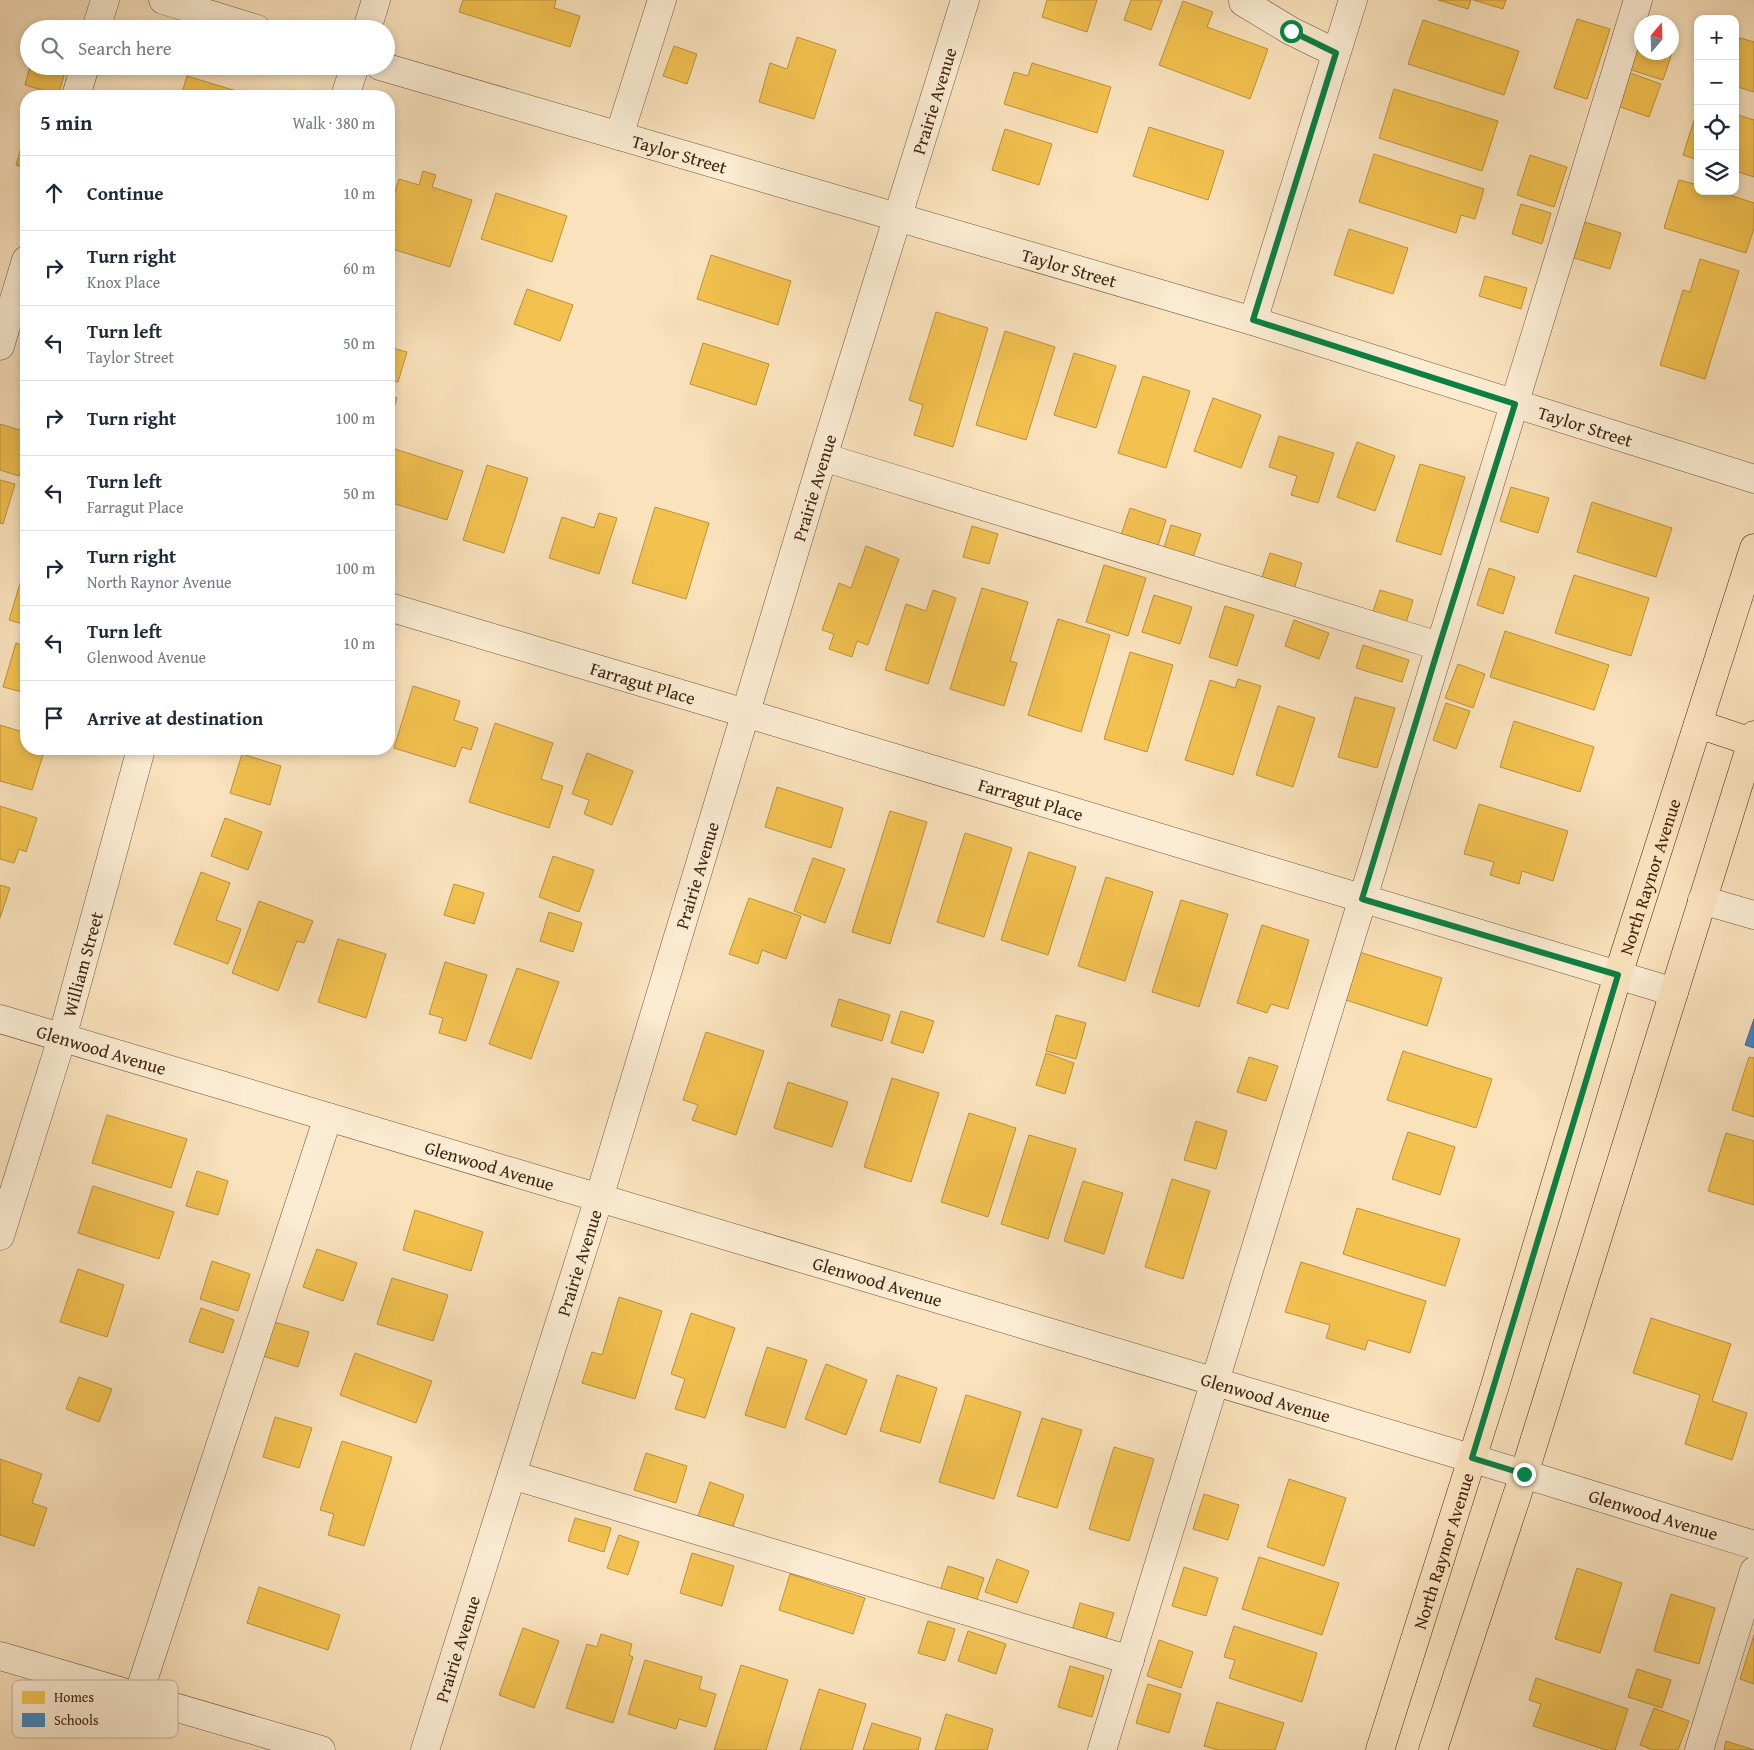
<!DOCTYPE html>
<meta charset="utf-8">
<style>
:root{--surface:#fff;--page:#f2f2f3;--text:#1f2937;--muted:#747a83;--line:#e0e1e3}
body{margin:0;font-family:"Gentium Book Plus",serif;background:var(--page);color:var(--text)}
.controls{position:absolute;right:15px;top:15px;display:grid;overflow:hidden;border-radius:10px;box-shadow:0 2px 8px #0003}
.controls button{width:45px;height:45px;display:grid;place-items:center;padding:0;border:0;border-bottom:1px solid var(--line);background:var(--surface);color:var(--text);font:25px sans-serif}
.compass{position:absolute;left:1634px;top:15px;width:45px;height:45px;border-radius:50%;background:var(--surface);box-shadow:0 2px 8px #0003;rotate:19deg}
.stop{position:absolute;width:15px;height:15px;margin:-11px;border:4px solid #0b8043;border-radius:50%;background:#fff}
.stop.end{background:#0b8043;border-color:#fff;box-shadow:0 1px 5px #0008}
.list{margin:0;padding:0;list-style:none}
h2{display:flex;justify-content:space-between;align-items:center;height:65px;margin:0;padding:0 20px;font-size:21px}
h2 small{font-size:16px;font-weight:400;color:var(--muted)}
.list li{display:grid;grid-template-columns:32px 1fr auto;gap:15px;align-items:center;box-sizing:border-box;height:75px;padding:0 20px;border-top:1px solid var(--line)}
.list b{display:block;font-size:19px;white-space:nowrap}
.list p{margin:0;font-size:16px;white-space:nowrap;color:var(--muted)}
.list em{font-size:16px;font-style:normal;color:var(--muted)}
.icon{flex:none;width:28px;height:28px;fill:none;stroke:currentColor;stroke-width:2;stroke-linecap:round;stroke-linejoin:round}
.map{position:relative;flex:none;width:1754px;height:1750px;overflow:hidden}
.search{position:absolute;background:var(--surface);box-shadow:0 2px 8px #0003;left:20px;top:20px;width:375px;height:55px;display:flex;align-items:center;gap:12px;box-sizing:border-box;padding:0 18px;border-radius:28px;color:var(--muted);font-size:19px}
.panel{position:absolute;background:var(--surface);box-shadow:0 2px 8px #0003;left:20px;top:90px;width:375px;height:665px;border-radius:20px}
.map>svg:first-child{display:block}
.homes{fill:#f2c14e;stroke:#bd913b}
.schools{fill:#3f88c5;stroke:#40698e}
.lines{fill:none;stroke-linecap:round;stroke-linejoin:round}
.minor-casing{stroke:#70523a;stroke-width:29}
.major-casing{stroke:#42220f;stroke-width:29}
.minor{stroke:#fbecd3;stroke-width:28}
.major{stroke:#f9e2bc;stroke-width:28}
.route{stroke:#0b8043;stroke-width:6}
.labels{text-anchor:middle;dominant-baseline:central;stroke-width:5;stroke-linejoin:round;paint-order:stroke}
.street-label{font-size:18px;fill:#42220f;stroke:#fbecd3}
.key{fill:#fbecd3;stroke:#c4af98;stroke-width:1}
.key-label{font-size:14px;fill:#42220f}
</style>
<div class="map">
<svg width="1754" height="1750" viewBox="0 0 1754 1750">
<rect width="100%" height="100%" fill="#f9e2bc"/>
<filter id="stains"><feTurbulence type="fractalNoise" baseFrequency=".004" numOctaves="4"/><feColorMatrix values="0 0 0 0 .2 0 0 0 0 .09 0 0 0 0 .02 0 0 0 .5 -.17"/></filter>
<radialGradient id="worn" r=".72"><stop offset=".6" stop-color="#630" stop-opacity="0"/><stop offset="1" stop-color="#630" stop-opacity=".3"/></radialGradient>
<g class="homes">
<path d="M463 0H556L554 8 580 16 570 47 459 12Z"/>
<path d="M1047 0H1097L1087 32 1042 17Z"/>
<path d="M1131 0H1162L1151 30 1124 20Z"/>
<path d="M1438 0H1471L1468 9Z"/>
<path d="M1473 0H1506L1503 9Z"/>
<path d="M1183 1 1213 12 1207 27 1268 49 1250 99 1159 65Z"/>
<path d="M1577 19 1610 29 1587 99 1554 88Z"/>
<path d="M1423 20 1519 51 1504 95 1408 64Z"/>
<path d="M1642 27V52H1672V36L1677 38 1663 80 1622 67Z"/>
<path d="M797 37 836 50 814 119 759 102 770 63 787 69Z"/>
<path d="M1740 38 1754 42V92L1735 86V53Z"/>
<path d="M674 46 697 54 687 84 663 76Z"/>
<path d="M1032 63 1111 87 1097 133 1004 104 1014 72 1028 76Z"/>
<path d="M30 66H67L58 95 25 85Z"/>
<path d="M1622 70 1661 84 1649 117 1609 103Z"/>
<path d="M187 76 253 96H181Z"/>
<path d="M1394 89 1498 121 1482 171 1379 138Z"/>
<path d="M1698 108V160L1683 155Z"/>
<path d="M1735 114 1754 120V177L1735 171Z"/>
<path d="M1149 127 1224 151 1208 200 1133 176Z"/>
<path d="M1005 129 1052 144 1039 185 992 170Z"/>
<path d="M26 131V168L16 165Z"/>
<path d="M1374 154 1484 189 1475 219 1461 215 1456 233 1359 202Z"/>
<path d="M1530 155 1567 167 1554 207 1517 195Z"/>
<path d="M423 171 436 175 432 187 472 200 450 267 389 248 394 234 389 232V211L399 179 419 185Z"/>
<path d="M1679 180 1698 185V191H1717L1754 203V228L1746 253 1664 228Z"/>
<path d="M496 193 567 216 552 262 481 239Z"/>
<path d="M1521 204 1551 213 1542 244 1512 234Z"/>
<path d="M1568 217 1621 233 1610 269 1558 253Z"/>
<path d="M1349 229 1408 248 1393 294 1334 275Z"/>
<path d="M711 255 791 281 778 325 697 299Z"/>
<path d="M1700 259 1739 271 1705 379 1660 365 1683 290 1690 292Z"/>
<path d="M1485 276 1527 288 1521 309 1479 296Z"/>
<path d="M527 289 573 305 560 341 514 324Z"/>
<path d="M936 312 988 328 953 447 914 435 923 405 909 400Z"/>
<path d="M1005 331 1055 347 1026 440 976 425Z"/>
<path d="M703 343 769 364 756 405 690 384Z"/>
<path d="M389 347 407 352 398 382 389 380Z"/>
<path d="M1074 353 1116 366 1096 428 1054 415Z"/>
<path d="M1143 376 1190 391 1166 468 1118 453Z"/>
<path d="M389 395 397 398 389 424Z"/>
<path d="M1213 398 1261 415 1241 468 1194 451Z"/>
<path d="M0 424 26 432V453L19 476 0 470Z"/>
<path d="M1279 436 1334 453 1318 503 1291 495 1297 476 1269 467Z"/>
<path d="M1357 442 1395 456 1375 511 1337 497Z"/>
<path d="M389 447 463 471 447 520 389 502Z"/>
<path d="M1420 464 1465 477 1441 555 1396 541Z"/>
<path d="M487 465 528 478 504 553 463 540Z"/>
<path d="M0 480 15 484 3 524 0 523Z"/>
<path d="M1511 487 1549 498 1538 533 1500 521Z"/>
<path d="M1592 502 1672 528 1656 577 1577 552Z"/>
<path d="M655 507 709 523 686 599 632 583Z"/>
<path d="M1130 508 1166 520 1155 555 1118 544Z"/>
<path d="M599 513 617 518 599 574 549 558 562 517 594 528Z"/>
<path d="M1171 525 1201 534 1189 569 1160 560Z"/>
<path d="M972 526 998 534 989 564 963 557Z"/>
<path d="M866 546 899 559 868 645 857 641 852 657 829 649 834 634 822 630 839 583 851 588Z"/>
<path d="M1270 553 1302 563 1291 599 1258 589Z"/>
<path d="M1104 565 1146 578 1128 636 1086 622Z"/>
<path d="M1489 568 1515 577 1503 614 1477 605Z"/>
<path d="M1574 575 1649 598 1631 656 1555 633Z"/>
<path d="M22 577 26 578V625L9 620Z"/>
<path d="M982 588 1028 602 1010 661 1017 663 1004 706 950 689Z"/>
<path d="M933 590 956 598 928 684 885 670 906 604 926 611Z"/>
<path d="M1380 590 1413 600 1403 633 1369 623Z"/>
<path d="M1154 595 1192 607 1180 644 1142 632Z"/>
<path d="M1225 606 1254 615 1237 666 1209 657Z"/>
<path d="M1058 619 1110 635 1081 732 1028 715Z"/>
<path d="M1294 620 1329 633 1319 659 1285 646Z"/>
<path d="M1505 631 1609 665 1594 710 1490 677Z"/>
<path d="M16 643 26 647V693L3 687Z"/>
<path d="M1363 645 1409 660 1402 682 1356 668Z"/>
<path d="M1130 652 1173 665 1147 752 1104 739Z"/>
<path d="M1458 664 1485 674 1473 708 1445 698Z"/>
<path d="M1238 679 1261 686 1233 775 1185 760 1210 680 1235 688Z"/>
<path d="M413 686 460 701 454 720 478 728 471 750 462 747 455 767 394 748Z"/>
<path d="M1355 697 1395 708 1377 768 1338 757Z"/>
<path d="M1446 703 1470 711 1456 749 1433 740Z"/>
<path d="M1278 706 1315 718 1293 787 1256 775Z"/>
<path d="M1514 721 1594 747 1580 792 1500 767Z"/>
<path d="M495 723 553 743 541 779 563 786 549 828 469 802Z"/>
<path d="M0 725 26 733V749H45L32 790 0 781Z"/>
<path d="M587 753 633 771 612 825 584 814 589 800 572 794Z"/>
<path d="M242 754 281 766 270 805 230 793Z"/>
<path d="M777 787 843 808 831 848 765 827Z"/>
<path d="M1479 804 1568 831 1553 881 1522 871 1519 884 1490 875 1494 862 1464 854Z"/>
<path d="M0 806 37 818 26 852 19 849 14 863 0 859Z"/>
<path d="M890 811 927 822 890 944 852 932Z"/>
<path d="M225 818 262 832 248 870 211 856Z"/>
<path d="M965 833 1012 848 984 937 937 922Z"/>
<path d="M1029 852 1076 867 1048 955 1001 940Z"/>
<path d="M553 856 594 870 579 912 539 897Z"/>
<path d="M813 858 845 869 825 923 794 911Z"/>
<path d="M201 872 230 883 216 920 241 929 228 964 174 944Z"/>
<path d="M1106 877 1153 892 1125 981 1078 966Z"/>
<path d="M454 884 484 893 474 924 444 915Z"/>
<path d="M0 885 10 888 0 918Z"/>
<path d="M749 898 801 916 786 959 762 950 758 964 729 954Z"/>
<path d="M1181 900 1228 914 1199 1007 1152 992Z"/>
<path d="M259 901 313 921 304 943 297 941 278 991 232 973Z"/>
<path d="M549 912 582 923 573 952 540 941Z"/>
<path d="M1262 925 1309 940 1288 1009 1271 1004 1267 1013 1237 1003Z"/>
<path d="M338 939 386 954 366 1018 318 1002Z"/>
<path d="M1340 946 1442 978 1427 1026 1324 993Z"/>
<path d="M445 962 487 975 466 1041 439 1033 443 1018 429 1014Z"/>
<path d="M517 968 559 982 531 1059 489 1044Z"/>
<path d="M839 999 890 1015 882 1041 831 1026Z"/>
<path d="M901 1011 934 1021 923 1053 891 1043Z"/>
<path d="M1056 1015 1086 1023 1076 1059 1046 1051Z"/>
<path d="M706 1032 764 1051 736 1135 692 1120 698 1105 683 1100Z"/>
<path d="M1403 1051 1492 1079 1476 1128 1387 1100Z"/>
<path d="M1046 1053 1074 1063 1065 1094 1036 1085Z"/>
<path d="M1249 1057 1278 1066 1266 1101 1237 1092Z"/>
<path d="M1749 1057 1754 1058V1117L1732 1110Z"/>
<path d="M892 1078 939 1093 911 1182 864 1167Z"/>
<path d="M788 1082 848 1102 832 1147 774 1128Z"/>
<path d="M969 1113 1016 1128 988 1217 941 1202Z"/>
<path d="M107 1115 187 1139 171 1188 92 1163Z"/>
<path d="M1196 1121 1227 1131 1216 1169 1184 1160Z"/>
<path d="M1408 1132 1455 1147 1440 1195 1392 1179Z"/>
<path d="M1726 1133 1754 1141V1205L1708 1191Z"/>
<path d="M1029 1135 1076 1149 1048 1239 1001 1224Z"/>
<path d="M197 1171 228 1181 218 1215 186 1206Z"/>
<path d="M1172 1179 1210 1191 1183 1279 1145 1267Z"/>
<path d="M1083 1181 1123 1193 1104 1254 1064 1241Z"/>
<path d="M93 1186 174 1212 159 1259 78 1233Z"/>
<path d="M1357 1208 1460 1239 1445 1286 1343 1254Z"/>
<path d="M415 1210 483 1232 471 1271 403 1250Z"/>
<path d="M317 1249 357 1263 343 1301 303 1287Z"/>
<path d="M212 1261 250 1274 238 1311 200 1299Z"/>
<path d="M1301 1262 1426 1301 1410 1353 1368 1340 1365 1350 1326 1338 1330 1325 1285 1312Z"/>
<path d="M78 1269 124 1285 107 1337 60 1322Z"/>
<path d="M392 1278 448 1295 433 1341 377 1324Z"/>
<path d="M619 1297 662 1311 635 1399 582 1383 592 1352 602 1355Z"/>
<path d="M201 1308 234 1320 223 1353 189 1342Z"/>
<path d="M691 1313 735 1328 705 1418 675 1409 685 1379 671 1374Z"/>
<path d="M1651 1318 1731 1344 1712 1401 1747 1413 1732 1460 1685 1444 1700 1395 1633 1373Z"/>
<path d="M274 1322 309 1332 298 1367 263 1356Z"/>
<path d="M767 1347 807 1360 785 1428 745 1415Z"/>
<path d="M355 1353 432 1381 416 1423 340 1395Z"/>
<path d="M826 1364 867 1380 846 1435 805 1419Z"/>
<path d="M897 1375 937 1388 920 1443 880 1431Z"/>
<path d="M79 1377 112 1389 99 1422 66 1409Z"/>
<path d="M966 1395 1021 1412 994 1499 939 1482Z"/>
<path d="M275 1417 312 1428 299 1468 263 1457Z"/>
<path d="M1042 1418 1082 1430 1057 1508 1017 1496Z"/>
<path d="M342 1441 392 1457 364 1546 328 1535 334 1514 320 1510Z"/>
<path d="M1114 1447 1154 1459 1129 1541 1089 1529Z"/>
<path d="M646 1453 687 1466 676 1503 634 1490Z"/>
<path d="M0 1459 42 1474 32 1503 47 1508 34 1546 0 1535Z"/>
<path d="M1289 1479 1346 1498 1324 1566 1267 1547Z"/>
<path d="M710 1482 744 1495 732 1529 698 1516Z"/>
<path d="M1204 1494 1239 1505 1228 1540 1193 1529Z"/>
<path d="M575 1518 611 1528 604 1552 568 1541Z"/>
<path d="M619 1535 639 1542 628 1575 607 1568Z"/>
<path d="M692 1553 734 1566 722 1606 680 1593Z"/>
<path d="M1259 1557 1339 1583 1322 1635 1242 1609Z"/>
<path d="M997 1559 1029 1571 1017 1603 985 1592Z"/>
<path d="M948 1566 984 1578 974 1608 938 1597Z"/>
<path d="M1184 1567 1218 1578 1206 1616 1172 1606Z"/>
<path d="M1577 1568 1622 1583 1600 1653 1555 1639Z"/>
<path d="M790 1574 865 1598 853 1634 779 1610Z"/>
<path d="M259 1587 340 1615 328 1650 247 1623Z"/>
<path d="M1671 1594 1715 1608 1699 1664 1654 1651Z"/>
<path d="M1080 1603 1114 1613 1103 1648 1070 1638Z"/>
<path d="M928 1621 955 1629 945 1661 918 1653Z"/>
<path d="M1234 1626 1317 1653 1302 1702 1229 1678 1235 1660 1224 1657Z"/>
<path d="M523 1628 559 1641 534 1708 499 1695Z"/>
<path d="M968 1631 1006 1644 996 1674 958 1661Z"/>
<path d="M601 1634 632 1644 629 1655 633 1657 613 1723 566 1708 587 1644 597 1647Z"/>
<path d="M1754 1635V1684L1740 1679Z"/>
<path d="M1159 1640 1193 1652 1181 1688 1147 1676Z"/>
<path d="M645 1660 702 1677 699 1689 716 1694 706 1727 679 1719 676 1729 628 1714Z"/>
<path d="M741 1665 788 1680 766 1750H714Z"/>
<path d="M1070 1666 1104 1676 1092 1717 1058 1707Z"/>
<path d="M1637 1669 1671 1680 1662 1708 1628 1697Z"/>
<path d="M1536 1678 1628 1709 1615 1750H1606L1533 1726 1541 1704 1529 1700Z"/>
<path d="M1148 1684 1181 1694 1169 1733 1136 1723Z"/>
<path d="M819 1689 866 1704 852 1750H800Z"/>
<path d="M1217 1702 1284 1723 1275 1750H1218L1204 1746Z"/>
<path d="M1654 1708 1689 1721 1678 1750H1653L1640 1745Z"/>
<path d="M946 1714 993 1729 987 1750H935Z"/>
<path d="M872 1723 921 1738 918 1750H863Z"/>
<path d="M1726 1741 1754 1750H1724Z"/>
</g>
<path class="schools" d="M1754 1019V1048L1745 1045Z"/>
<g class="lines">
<g class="minor-casing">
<g id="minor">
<path d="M163 0 257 29"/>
<path d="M1243 2 1291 31 1336 53"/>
<path d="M96 29 105 0"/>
<path d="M367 29 376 0"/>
<path id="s1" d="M380 66 1253 321 1754 479"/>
<path d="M76 96 85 66"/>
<path d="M345 96 355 66"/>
<path d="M619 136 662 0"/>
<path d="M1253 321 1353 0"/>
<path d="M0 346 26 260"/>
<path d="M823 457 1439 646"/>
<path id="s2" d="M389 607 745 713 1674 992"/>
<path d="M1702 900 1754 915"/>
<path id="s3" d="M0 1019 1524 1474 1754 1545"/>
<path id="s4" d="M0 1236 62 1038 141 749"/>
<path d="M512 1475 1130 1660"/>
<path d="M0 1656 321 1750"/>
<path d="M138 1696 328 1117"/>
<path id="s5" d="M425 1750 599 1198 823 457 965 0"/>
<path d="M1102 1750 1638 0"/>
<path d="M1699 1750 1754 1571"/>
</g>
</g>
<g class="major-casing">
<g id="major">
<path d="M1698 724 1752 742"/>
<path id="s6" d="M1380 1750 1494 1389 1618 975 1754 548"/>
<path d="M1433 1750 1524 1474 1754 735"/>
</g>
</g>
<use href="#minor" class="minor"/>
<use href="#major" class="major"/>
</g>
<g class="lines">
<path class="route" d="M1291 31 1336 53 1253 320 1515 404 1439 646 1362 899 1618 975 1472 1458 1524 1474"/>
</g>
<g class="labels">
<g class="street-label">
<text stroke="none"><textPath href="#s5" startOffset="1726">Prairie Avenue</textPath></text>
<text stroke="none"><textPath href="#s1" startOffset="312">Taylor Street</textPath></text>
<text stroke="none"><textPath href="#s1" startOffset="718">Taylor Street</textPath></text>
<text stroke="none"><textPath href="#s1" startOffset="1258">Taylor Street</textPath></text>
<text stroke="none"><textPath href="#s5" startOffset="1321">Prairie Avenue</textPath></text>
<text stroke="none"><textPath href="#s2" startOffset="265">Farragut Place</textPath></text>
<text stroke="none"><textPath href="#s2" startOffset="670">Farragut Place</textPath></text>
<text stroke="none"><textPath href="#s5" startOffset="916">Prairie Avenue</textPath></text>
<text stroke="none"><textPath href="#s6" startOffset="914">North Raynor Avenue</textPath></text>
<text stroke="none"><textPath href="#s4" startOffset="284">William Street</textPath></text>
<text stroke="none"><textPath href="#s3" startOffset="106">Glenwood Avenue</textPath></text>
<text stroke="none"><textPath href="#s3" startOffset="511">Glenwood Avenue</textPath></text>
<text stroke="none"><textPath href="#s5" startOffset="511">Prairie Avenue</textPath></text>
<text stroke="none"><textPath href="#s3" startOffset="916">Glenwood Avenue</textPath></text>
<text stroke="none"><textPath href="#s3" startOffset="1321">Glenwood Avenue</textPath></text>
<text stroke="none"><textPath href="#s3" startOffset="1726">Glenwood Avenue</textPath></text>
<text stroke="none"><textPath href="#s6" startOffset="209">North Raynor Avenue</textPath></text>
<text stroke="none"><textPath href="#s5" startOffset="106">Prairie Avenue</textPath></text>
</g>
</g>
<rect x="12" y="1680" width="166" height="58" rx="8" class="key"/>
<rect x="22" y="1691" width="23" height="13" fill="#f2c14e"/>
<rect x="22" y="1713" width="23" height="14" fill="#3f88c5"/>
<g class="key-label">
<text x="54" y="1702">Homes</text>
<text x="54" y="1725">Schools</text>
</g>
<rect width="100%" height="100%" filter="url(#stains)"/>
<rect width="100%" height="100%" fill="url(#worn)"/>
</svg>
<div class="controls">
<button>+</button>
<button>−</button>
<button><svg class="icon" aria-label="locate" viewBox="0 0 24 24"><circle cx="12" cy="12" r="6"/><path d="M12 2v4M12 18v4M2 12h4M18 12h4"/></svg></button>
<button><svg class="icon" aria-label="layers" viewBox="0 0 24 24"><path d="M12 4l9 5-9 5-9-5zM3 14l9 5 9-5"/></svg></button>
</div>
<svg class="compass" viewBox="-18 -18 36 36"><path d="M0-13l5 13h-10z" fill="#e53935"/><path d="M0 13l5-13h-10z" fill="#747a83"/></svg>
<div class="stop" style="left:1291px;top:31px"></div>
<div class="stop end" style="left:1524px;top:1474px"></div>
<div class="search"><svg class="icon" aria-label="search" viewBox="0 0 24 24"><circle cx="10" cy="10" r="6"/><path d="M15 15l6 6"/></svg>Search here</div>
<section class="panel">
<h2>5 min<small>Walk · 380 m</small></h2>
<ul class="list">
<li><svg class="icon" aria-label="ahead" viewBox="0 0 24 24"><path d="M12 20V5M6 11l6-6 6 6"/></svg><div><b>Continue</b></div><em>10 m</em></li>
<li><svg class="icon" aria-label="right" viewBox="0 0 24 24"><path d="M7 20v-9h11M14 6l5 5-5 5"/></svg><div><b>Turn right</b><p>Knox Place</p></div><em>60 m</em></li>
<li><svg class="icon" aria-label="left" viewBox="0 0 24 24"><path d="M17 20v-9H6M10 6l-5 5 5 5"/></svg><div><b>Turn left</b><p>Taylor Street</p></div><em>50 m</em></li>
<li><svg class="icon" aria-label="right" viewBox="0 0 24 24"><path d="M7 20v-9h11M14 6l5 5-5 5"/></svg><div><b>Turn right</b></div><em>100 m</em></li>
<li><svg class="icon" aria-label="left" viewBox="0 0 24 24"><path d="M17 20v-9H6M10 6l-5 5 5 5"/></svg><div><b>Turn left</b><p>Farragut Place</p></div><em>50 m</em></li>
<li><svg class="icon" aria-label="right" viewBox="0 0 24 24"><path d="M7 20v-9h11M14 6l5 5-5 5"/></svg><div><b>Turn right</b><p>North Raynor Avenue</p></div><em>100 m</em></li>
<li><svg class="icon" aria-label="left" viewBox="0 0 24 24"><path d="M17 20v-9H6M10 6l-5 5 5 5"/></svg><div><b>Turn left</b><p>Glenwood Avenue</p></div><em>10 m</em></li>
<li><svg class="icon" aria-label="arrive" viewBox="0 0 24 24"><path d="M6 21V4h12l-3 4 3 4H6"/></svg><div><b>Arrive at destination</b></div></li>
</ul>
</section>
</div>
